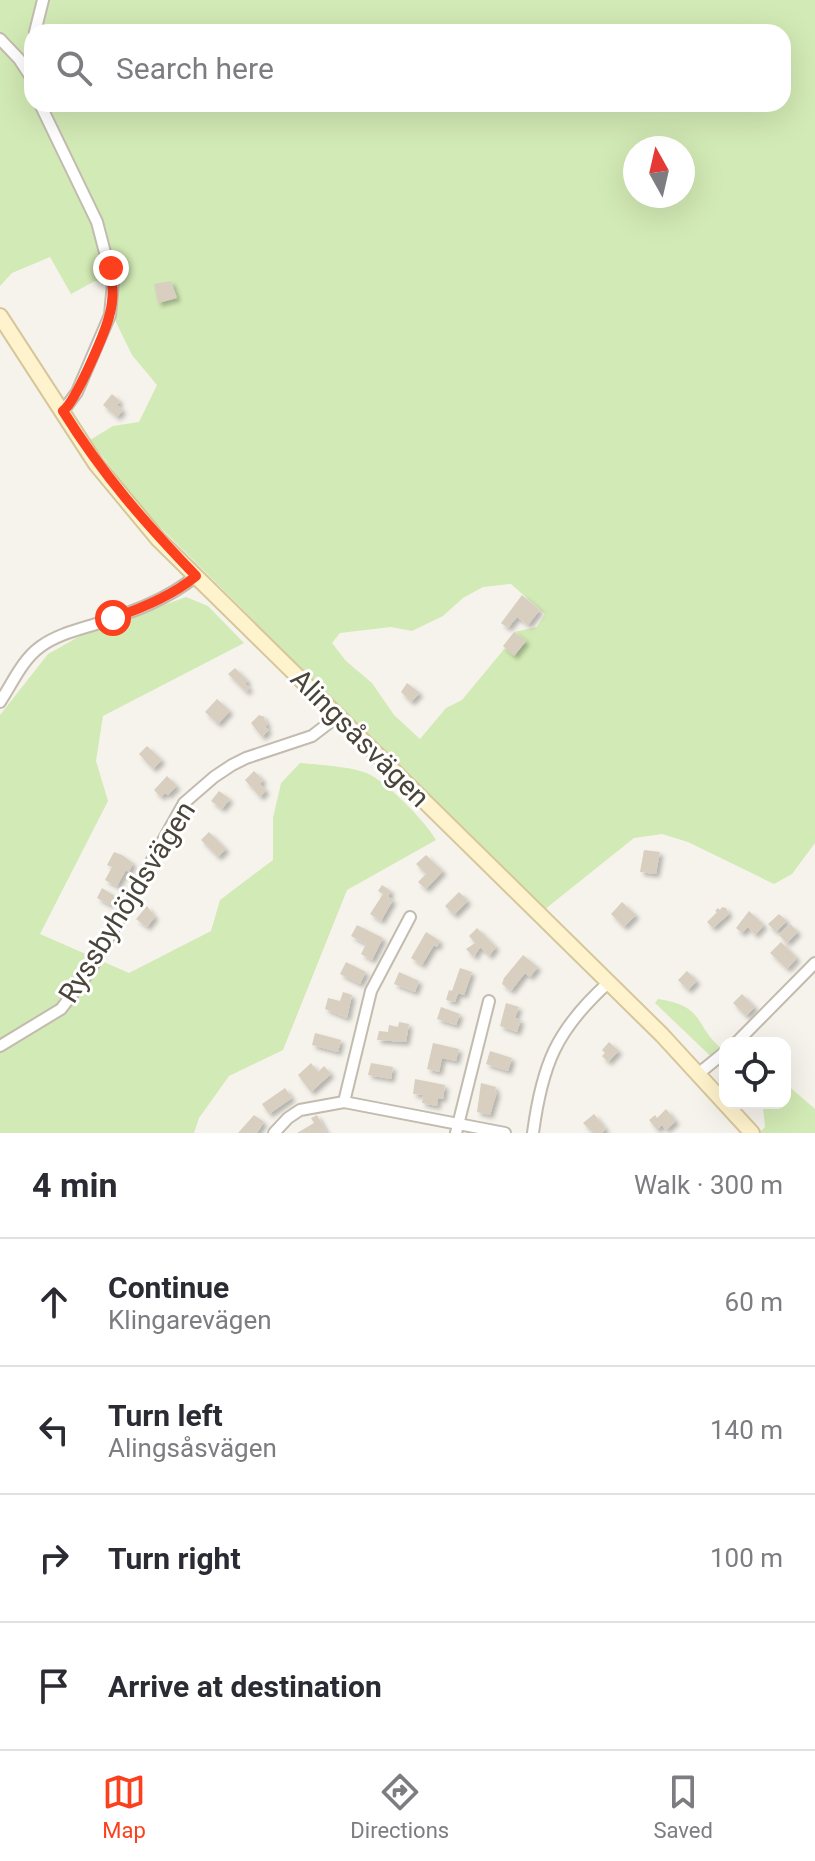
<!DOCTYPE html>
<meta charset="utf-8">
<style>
:root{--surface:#fff;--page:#f2f2f3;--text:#2b2b33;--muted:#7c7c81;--line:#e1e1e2;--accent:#fc3f1d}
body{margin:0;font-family:Roboto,sans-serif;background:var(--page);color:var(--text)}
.controls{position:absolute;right:24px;bottom:24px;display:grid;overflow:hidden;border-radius:16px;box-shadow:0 8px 32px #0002}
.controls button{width:72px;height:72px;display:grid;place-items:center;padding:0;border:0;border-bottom:2px solid var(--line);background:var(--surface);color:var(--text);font:40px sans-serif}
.compass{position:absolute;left:623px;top:136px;width:72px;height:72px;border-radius:50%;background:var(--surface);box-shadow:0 8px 32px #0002;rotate:352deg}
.stop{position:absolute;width:24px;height:24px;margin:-18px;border:6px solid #fc3f1d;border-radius:50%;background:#fff}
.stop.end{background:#fc3f1d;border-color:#fff;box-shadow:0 2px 8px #0008}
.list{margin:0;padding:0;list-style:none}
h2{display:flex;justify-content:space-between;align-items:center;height:104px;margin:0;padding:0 32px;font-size:34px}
h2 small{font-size:26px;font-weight:400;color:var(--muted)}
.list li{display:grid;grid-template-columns:52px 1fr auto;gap:24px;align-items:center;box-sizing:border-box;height:128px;padding:0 32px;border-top:2px solid var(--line)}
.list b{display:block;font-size:30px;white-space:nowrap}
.list p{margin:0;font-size:26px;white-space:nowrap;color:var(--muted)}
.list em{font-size:26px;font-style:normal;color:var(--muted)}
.icon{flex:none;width:44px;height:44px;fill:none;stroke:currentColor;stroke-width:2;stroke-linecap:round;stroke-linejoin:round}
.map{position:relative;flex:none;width:815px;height:1133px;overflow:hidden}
.search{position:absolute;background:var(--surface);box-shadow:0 8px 32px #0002;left:24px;right:24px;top:24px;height:88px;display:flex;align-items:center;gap:20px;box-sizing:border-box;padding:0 28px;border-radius:24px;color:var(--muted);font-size:30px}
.sheet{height:616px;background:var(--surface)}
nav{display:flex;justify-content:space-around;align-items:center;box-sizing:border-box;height:112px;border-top:2px solid var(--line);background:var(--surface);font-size:22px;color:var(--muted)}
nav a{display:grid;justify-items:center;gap:4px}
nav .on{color:var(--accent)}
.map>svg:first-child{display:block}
.green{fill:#d2eab5;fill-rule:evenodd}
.building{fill:#d8cfc1;filter:url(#shadow)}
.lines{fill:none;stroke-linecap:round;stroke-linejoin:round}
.street-casing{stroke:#c2bbae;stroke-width:14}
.secondary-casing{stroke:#d6c79b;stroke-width:18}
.street{stroke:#fff;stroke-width:10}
.secondary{stroke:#fff3cd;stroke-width:14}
.route{stroke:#fc3f1d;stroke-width:10}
.labels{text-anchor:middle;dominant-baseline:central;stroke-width:6;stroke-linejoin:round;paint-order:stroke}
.street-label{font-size:28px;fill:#4b4439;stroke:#fff}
</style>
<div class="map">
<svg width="815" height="1133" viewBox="0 0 815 1133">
<defs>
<filter id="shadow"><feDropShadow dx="3.5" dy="3.5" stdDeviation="2" flood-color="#0004"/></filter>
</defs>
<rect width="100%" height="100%" fill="#f6f3ec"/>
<g class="green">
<path d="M0 0H815V843L792 874 774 884 688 842 662 834 634 838 544 910 146 513 90 440 113 426 139 422 157 385 132 355 112 314 120 287 95 281 71 294 50 257 12 273 0 286ZM32 32H783V104H32ZM635 148H683V196H635ZM511 584 545 614 537 627 514 632 526 641 515 655 505 648 462 700 446 708 420 739 394 715 372 683 346 661 332 643 340 633 391 627 412 631 443 616 463 598 483 587Z"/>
<path d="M186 597 208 606 244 643 103 716 96 761 108 801 40 934 129 973 211 931 220 900 273 860V818L281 783 300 763C319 765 358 766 374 777 393 789 425 821 436 840L347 890 283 1050 229 1076 199 1118 194 1133H0V715L48 654 82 635Z"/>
<path d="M658 999C708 1006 693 1028 725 1051V1070L655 1003Z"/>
<path d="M785 1083 815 1109V1133H759L765 1127 763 1108 758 1103H785Z"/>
</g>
<g class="building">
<path d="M171 281 177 298 158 303 154 284Z"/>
<path d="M112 394 120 401 117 405 123 410 117 417 103 405Z"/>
<path d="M522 595 540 610 528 625 517 617 508 628 501 623Z"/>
<path d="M514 632 526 641 514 656 503 646Z"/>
<path d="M235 668 248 681 245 684 250 688 246 692 228 674Z"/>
<path d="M407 683 420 693 411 702 401 692Z"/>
<path d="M217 699 230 711 218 724 205 712Z"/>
<path d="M259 715 265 717 264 719 268 724 265 727 269 730 262 737 251 723Z"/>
<path d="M147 746 162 760 153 769 139 754Z"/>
<path d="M254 771 263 780 260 784 266 791 260 797 245 780Z"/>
<path d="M167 776 177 786 168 795 165 793 161 797 154 790Z"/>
<path d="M219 791 230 799 222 809 211 801Z"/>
<path d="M209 832 226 849 218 857 201 840Z"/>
<path d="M644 850 660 852 656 874 640 872Z"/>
<path d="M114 852 122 855 133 863 129 872 126 870 117 886 105 880 112 867 107 865Z"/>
<path d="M426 855 443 871 426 889 418 882 426 874 416 864Z"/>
<path d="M382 885 391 891 388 897 393 900 381 921 370 914 383 894 378 891Z"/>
<path d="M102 888 115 896 110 905 97 898Z"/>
<path d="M459 892 468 901 454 915 445 906Z"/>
<path d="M622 902 636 915 624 927 611 914Z"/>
<path d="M147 906 155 917 147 927 136 919Z"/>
<path d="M722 907 726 908 729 914 713 928 707 922 717 912 715 911 718 908 720 910Z"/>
<path d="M749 911 764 925 755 935 748 927 742 933 736 928Z"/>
<path d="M779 914 787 921 776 932 768 924Z"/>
<path d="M790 924 798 932 787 943 779 935Z"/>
<path d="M357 925 383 938 372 960 361 954 366 944 351 936Z"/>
<path d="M477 928 496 947 489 956 480 947 474 957 466 949 475 943 469 936Z"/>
<path d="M426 932 440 941 437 947 434 945 422 965 411 958Z"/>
<path d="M781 942 797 958 787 969 770 953Z"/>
<path d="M523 955 538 967 530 977 525 973 511 991 502 984 504 978Z"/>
<path d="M346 962 366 972 360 984 340 974Z"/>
<path d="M460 968 472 972 464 995 458 993 455 1002 446 1000 449 990 452 991Z"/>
<path d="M687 971 697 981 688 990 678 980Z"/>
<path d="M399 972 419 981 415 992 394 984Z"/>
<path d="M343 992 352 995 347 1018 325 1009 328 998 340 1001Z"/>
<path d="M742 994 755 1007 746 1016 733 1003Z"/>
<path d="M506 1003 519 1007 515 1018 521 1020 517 1032 500 1026Z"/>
<path d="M441 1007 460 1014 456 1025 437 1019Z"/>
<path d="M399 1022 409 1024 406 1042 377 1040 379 1031 388 1032 389 1025 398 1027Z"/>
<path d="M315 1033 341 1040 338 1052 312 1045Z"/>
<path d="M609 1042 619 1051 608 1062 602 1056 605 1053 602 1050Z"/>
<path d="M433 1043 459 1049 456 1061 442 1058 439 1072 427 1069Z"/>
<path d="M490 1051 512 1058 508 1071 486 1064Z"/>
<path d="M311 1063 318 1072 324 1066 331 1074 311 1092 298 1075Z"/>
<path d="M371 1063 393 1067 391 1079 368 1075Z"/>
<path d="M415 1079 445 1085 443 1099 438 1098 437 1106 422 1103 423 1095 413 1094Z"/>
<path d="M481 1083 496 1087 495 1092H497L490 1115 477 1112Z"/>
<path d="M285 1088 292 1098 269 1114 262 1104Z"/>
<path d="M666 1109 676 1121 666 1130 662 1125 657 1130 649 1120 655 1115 657 1118Z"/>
<path d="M594 1114 606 1129 602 1133H593L583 1123Z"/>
<path d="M254 1115 264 1122 257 1133H238Z"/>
<path d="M317 1115 327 1133H297L314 1123 311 1118Z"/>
</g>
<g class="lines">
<g class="street-casing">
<g id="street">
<path d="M35 32 43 0"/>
<path d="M0 39 19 59 32 79"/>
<path d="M40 104 97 222 113 283 110 315 77 392 63 411"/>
<path d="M0 702C12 684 22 660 40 647 56 635 77 630 96 624 132 612 167 600 196 576"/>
<path d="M736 1043 815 963"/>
<path d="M0 1046 61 1009 90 971 184 803 214 777 232 765 246 758 312 736 338 716"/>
<path d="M698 1074 725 1052"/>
<path d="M344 1102 371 991 410 917"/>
<path d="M274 1133 288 1118 300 1110 344 1102 505 1133"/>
<path d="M456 1133 489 1001"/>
<path d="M533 1133C542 1065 556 1030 608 983"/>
</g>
</g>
<g class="secondary-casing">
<path id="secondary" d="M0 316 96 464 158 539 662 1035 752 1133"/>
</g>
<use href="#street" class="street"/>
<use href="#secondary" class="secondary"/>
</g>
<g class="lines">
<path class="route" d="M111 268C113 283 114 298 110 313 106 331 76 401 63 411 103 475 144 522 196 576 172 596 143 608 113 618"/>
</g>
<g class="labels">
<g class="street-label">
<text transform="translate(360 738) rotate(45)">Alingsåsvägen</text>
<text transform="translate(127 902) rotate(-58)">Ryssbyhöjdsvägen</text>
</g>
</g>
</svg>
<div class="controls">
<button><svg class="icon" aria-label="locate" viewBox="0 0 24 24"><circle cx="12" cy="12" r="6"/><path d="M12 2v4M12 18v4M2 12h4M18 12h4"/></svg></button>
</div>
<svg class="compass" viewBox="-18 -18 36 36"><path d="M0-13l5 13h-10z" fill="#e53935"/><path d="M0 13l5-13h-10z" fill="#7c7c81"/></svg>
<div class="stop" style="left:113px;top:618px"></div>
<div class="stop end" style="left:111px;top:268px"></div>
<div class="search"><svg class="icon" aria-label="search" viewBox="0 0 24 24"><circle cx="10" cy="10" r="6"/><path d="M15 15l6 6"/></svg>Search here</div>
</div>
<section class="sheet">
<h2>4 min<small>Walk · 300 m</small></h2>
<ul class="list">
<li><svg class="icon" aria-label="ahead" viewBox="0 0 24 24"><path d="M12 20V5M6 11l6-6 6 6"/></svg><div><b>Continue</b><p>Klingarevägen</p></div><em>60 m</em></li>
<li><svg class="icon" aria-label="left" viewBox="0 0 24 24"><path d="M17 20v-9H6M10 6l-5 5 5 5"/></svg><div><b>Turn left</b><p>Alingsåsvägen</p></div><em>140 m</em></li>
<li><svg class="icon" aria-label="right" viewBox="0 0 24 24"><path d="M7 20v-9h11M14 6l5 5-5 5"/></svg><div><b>Turn right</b></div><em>100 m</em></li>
<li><svg class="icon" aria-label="arrive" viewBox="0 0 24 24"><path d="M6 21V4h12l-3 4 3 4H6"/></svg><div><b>Arrive at destination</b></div></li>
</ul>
</section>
<nav>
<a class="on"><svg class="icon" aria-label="map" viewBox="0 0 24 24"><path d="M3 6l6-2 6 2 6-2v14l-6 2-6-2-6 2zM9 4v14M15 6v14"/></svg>Map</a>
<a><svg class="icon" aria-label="directions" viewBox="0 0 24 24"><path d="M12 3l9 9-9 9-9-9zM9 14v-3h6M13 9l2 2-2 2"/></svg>Directions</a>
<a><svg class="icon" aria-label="saved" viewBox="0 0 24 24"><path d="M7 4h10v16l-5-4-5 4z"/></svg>Saved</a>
</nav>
